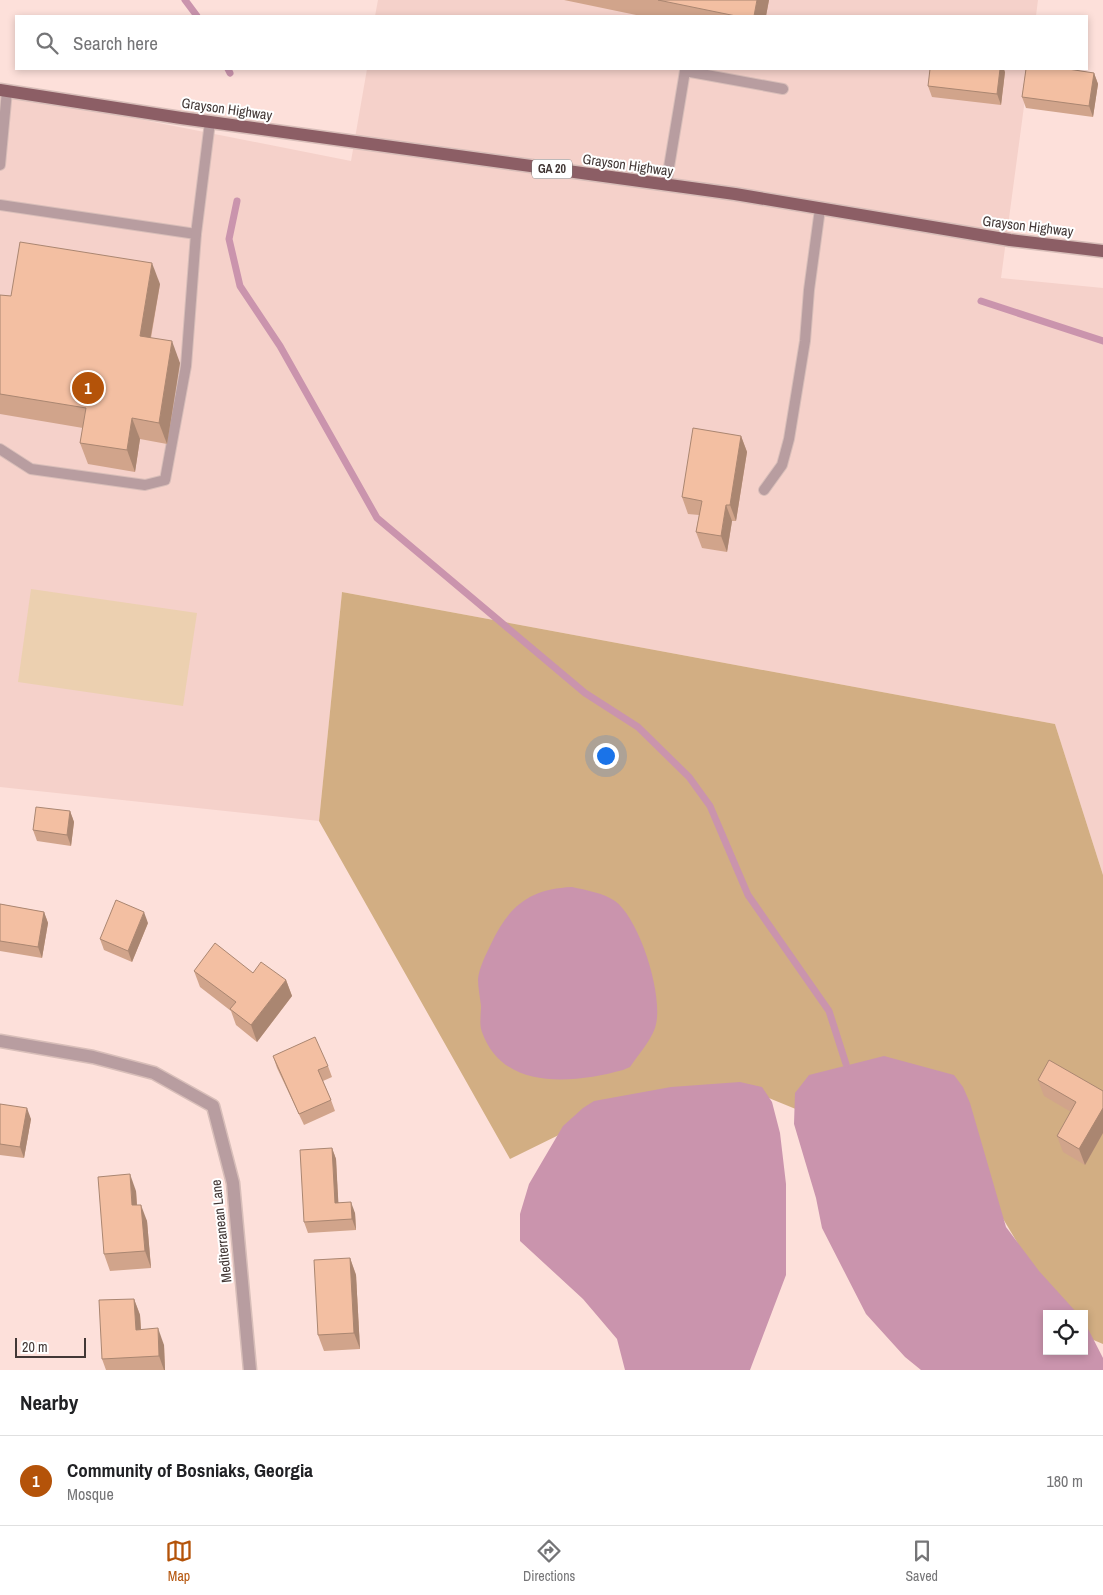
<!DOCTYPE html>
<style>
:root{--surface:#fff;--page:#f6f6f6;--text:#202124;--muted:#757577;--line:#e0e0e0;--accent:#b45309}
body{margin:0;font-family:"Archivo Narrow",sans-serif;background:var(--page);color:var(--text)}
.controls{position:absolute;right:15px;bottom:15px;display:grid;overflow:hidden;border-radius:0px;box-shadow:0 2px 8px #0003}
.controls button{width:45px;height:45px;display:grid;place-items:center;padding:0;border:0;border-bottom:1px solid var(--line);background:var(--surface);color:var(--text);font:25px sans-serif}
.scale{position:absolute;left:15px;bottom:12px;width:71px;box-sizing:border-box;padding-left:5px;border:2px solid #423735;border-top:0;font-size:14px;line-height:18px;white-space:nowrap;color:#423735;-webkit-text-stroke:4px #fff;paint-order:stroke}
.you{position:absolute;left:605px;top:755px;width:18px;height:18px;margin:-12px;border:4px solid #fff;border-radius:50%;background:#1a73e8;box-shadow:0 0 0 8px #1a73e833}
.badge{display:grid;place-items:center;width:32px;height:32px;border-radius:50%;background:var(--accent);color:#fff;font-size:16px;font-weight:700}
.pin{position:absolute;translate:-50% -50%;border:2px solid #fff;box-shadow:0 1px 5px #0006}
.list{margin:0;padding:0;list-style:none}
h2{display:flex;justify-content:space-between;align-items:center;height:65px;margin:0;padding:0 20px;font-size:21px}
h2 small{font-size:16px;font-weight:400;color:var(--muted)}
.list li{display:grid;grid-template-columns:32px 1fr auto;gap:15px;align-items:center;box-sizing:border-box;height:90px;padding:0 20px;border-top:1px solid var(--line)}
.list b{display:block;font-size:19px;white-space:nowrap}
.list p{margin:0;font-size:16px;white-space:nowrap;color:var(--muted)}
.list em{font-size:16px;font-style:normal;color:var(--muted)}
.icon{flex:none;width:28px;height:28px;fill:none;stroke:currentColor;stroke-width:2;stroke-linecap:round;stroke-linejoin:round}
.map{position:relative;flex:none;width:1103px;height:1370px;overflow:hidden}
.search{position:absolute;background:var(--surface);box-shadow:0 2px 8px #0003;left:15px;right:15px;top:15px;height:55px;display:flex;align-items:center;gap:12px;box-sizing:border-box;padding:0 18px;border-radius:0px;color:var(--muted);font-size:19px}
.sheet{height:155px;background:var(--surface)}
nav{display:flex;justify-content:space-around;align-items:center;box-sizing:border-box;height:70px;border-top:1px solid var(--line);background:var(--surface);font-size:14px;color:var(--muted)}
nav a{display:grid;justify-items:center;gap:2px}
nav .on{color:var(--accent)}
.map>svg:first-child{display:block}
.built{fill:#f5d1ca}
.green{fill:#ecd0b0}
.forest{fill:#d2ae83}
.water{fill:#ca94ad}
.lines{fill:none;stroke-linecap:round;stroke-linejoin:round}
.stream{stroke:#ca94ad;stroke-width:7}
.service-casing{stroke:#d8beb9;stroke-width:12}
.minor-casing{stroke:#d8beb9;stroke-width:15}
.primary-casing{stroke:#d8beb9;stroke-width:15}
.service{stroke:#b89da0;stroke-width:10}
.minor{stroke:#b89da0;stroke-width:12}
.primary{stroke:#8c5e65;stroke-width:12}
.wall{fill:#d1a48b}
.shaded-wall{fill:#aa8671}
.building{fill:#f3bfa2;stroke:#aa8671}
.labels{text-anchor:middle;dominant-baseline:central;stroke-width:4;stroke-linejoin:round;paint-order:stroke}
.shield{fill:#fff;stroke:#7b7372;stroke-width:1}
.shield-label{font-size:12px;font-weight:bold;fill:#423735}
.street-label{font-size:14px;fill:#423735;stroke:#fff}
</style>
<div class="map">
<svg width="1103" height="1370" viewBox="0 0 1103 1370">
<rect width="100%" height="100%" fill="#fde0da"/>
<g class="built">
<path d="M378 0H1038L1036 16H375Z"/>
<path d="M367 69H1029L1001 278 1103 288V875L1055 724 342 592 319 821 0 787V95L43 100 351 161Z"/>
</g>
<path class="green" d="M31 589 197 613 183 706 18 682Z"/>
<path class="forest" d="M342 592 1055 724 1103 875V1344L1084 1336V1314H1060L999 1212 803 1112 759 1094 640 1095 510 1159 319 821Z"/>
<g class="water">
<path d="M572 887C586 890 603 893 615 901 640 919 665 999 655 1028 650 1042 638 1055 630 1067L623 1070C575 1083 503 1092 482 1032 479 1025 481 1014 481 1006 480 997 478 988 478 979 479 968 486 954 491 944 509 906 529 889 572 887Z"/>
<path d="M884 1056 954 1075 963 1087 970 1103 1006 1227 1039 1271 1078 1314H1047V1351H1084V1321L1103 1358V1370H921L905 1357 866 1314 822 1228 816 1198 794 1124 795 1093 809 1075Z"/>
<path d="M740 1082 762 1087 772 1102 780 1133 786 1184V1275L750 1370H625L617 1339 583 1299 520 1241V1214L529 1184 563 1126 583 1108 594 1101 671 1087Z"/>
</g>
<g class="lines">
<g class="stream">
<path d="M185 0 197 16"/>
<path d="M228 69 230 73"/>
<path d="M237 201 229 239 240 286 280 346 377 518 585 693 638 727 689 777 710 806 748 895 829 1011 846 1064"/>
<path d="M981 301 1103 341"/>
</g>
<g class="service-casing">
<g id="service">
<path d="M0 165 7 91"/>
<path d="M666 185 685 71 783 89"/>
<path d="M0 205 196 234 186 366 165 480 145 485 31 469 0 449"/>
<path d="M196 234 210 122"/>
<path d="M764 490 782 465 789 439 805 341 809 290 820 209"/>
</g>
</g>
<g class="minor-casing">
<path id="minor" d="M0 1041 93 1057 154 1073 213 1106 233 1183 250 1370"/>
</g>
<g class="primary-casing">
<path id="primary" d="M0 90 181 118 735 194 1010 240 1103 251"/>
</g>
<use href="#service" class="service"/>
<use href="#minor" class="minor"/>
<use href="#primary" class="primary"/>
</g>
<g class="wall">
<path d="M564 0H769L766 16H641Z"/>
<path d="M1026 69H1074V70L1094 73 1098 84 1093 117 1026 108 1022 97Z"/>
<path d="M1005 72 1001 105 932 97 928 86Z"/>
<path d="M160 284 151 338 180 363 167 444 140 439 135 472 88 464 80 443 83 428 0 414V295L11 296Z"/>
<path d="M741 436 747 452 736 521H732L727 552 702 548 696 532 699 515 688 514 682 497Z"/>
<path d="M70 811 74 822 71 846 37 841 33 830Z"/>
<path d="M0 904 44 912 48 923 42 958 0 951Z"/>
<path d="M148 923 132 962 104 950 100 939Z"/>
<path d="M194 971 253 973 286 980 292 996 257 1042 236 1025 231 1011 200 987Z"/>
<path d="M273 1056 328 1066 332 1077 323 1081 331 1100 335 1111 304 1125 277 1068Z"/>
<path d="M1038 1080 1103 1091V1133L1085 1165 1063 1152 1057 1136 1071 1112 1044 1096Z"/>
<path d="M0 1104 31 1119 24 1158 0 1155Z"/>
<path d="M332 1148 336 1159 338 1202 355 1213 356 1230 308 1233 304 1222Z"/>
<path d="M136 1191 137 1205 147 1221 151 1268 110 1271 104 1254Z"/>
<path d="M350 1258 356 1275 360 1349 324 1351 318 1335Z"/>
<path d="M134 1299 140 1315 141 1329 164 1345 165 1370H106L102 1359Z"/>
</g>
<g class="shaded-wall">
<path d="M757 0H769L766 16H754Z"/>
<path d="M1000 69H1004L1005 72 1001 105 997 94Z"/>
<path d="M1094 73 1098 84 1093 117 1089 106Z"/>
<path d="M152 263 160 284 147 357 140 336Z"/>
<path d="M172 341 180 363 167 444 159 423Z"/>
<path d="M132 418 140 439 135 472 127 450Z"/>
<path d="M741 436 747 452 736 521 730 505Z"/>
<path d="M726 505 732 521 727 552 721 536Z"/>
<path d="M70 811 74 822 71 846 67 835Z"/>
<path d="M44 912 48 923 42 958 38 947Z"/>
<path d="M144 912 148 923 132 962 128 951Z"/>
<path d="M286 980 292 996 257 1042 251 1025Z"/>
<path d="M1103 1107V1133L1085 1165 1079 1149Z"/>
<path d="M27 1108 31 1119 24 1158 20 1147Z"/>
<path d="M332 1148 336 1159 339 1214 335 1203Z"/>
<path d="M130 1174 136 1191 138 1222 132 1205Z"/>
<path d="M351 1202 355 1213 356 1230 352 1219Z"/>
<path d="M141 1205 147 1221 151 1268 145 1251Z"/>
<path d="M350 1258 356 1275 360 1349 354 1333Z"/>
<path d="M134 1299 140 1315 142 1346 136 1330Z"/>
<path d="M158 1328 164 1345 165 1370H164L159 1356Z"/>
</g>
<g class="building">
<path d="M658 0H757L754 16H736Z"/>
<path d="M930 69H1000L997 94 928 86Z"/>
<path d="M1026 69H1068L1094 73 1089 106 1022 97Z"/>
<path d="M20 242 152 263 140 336 172 341 159 423 132 418 127 450 80 443 86 408 0 394V295L11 296Z"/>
<path d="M693 428 741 436 730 505H726L721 536 696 532 702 501 682 497Z"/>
<path d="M36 807 70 811 67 835 33 830Z"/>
<path d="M116 900 144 912 128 951 100 939Z"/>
<path d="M0 904 44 912 38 947 0 941Z"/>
<path d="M215 943 253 973 261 962 286 980 251 1025 230 1009 236 1002 194 971Z"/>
<path d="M315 1037 328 1066 318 1070 331 1100 299 1114 273 1056Z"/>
<path d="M1049 1060 1103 1091V1108L1079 1149 1057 1136 1076 1102 1038 1080Z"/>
<path d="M0 1104 27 1108 20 1147 0 1144Z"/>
<path d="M332 1148 335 1203 351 1202 352 1219 304 1222 300 1150Z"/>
<path d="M130 1174 132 1205H141L145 1251 104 1254 98 1177Z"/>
<path d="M350 1258 354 1333 318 1335 314 1260Z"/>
<path d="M134 1299 136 1330 158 1328 159 1356 102 1359 99 1300Z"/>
</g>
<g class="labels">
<rect class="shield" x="532" y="159.5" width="40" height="19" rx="4"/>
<g class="shield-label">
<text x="552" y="169">GA 20</text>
</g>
<g class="street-label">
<text transform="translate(227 109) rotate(8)">Grayson Highway</text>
<text transform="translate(628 165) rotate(8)">Grayson Highway</text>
<text transform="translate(1028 226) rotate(7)">Grayson Highway</text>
<text transform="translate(221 1231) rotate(-96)">Mediterranean Lane</text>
</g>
</g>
</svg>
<div class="controls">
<button><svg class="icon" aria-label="locate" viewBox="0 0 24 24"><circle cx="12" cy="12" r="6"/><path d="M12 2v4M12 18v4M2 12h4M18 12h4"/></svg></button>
</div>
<div class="scale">20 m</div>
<div class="you"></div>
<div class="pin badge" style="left:88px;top:388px">1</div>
<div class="search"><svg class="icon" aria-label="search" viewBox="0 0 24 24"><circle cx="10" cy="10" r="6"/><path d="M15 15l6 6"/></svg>Search here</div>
</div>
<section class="sheet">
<h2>Nearby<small></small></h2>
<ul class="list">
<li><span class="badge">1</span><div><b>Community of Bosniaks, Georgia</b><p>Mosque</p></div><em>180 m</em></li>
</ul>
</section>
<nav>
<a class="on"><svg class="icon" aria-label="map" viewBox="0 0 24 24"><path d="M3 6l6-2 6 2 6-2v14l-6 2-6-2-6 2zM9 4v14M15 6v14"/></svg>Map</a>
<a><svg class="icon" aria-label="directions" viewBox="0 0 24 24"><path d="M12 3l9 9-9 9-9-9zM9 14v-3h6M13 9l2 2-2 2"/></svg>Directions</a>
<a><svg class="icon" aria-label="saved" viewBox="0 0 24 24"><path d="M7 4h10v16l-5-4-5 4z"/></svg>Saved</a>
</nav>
